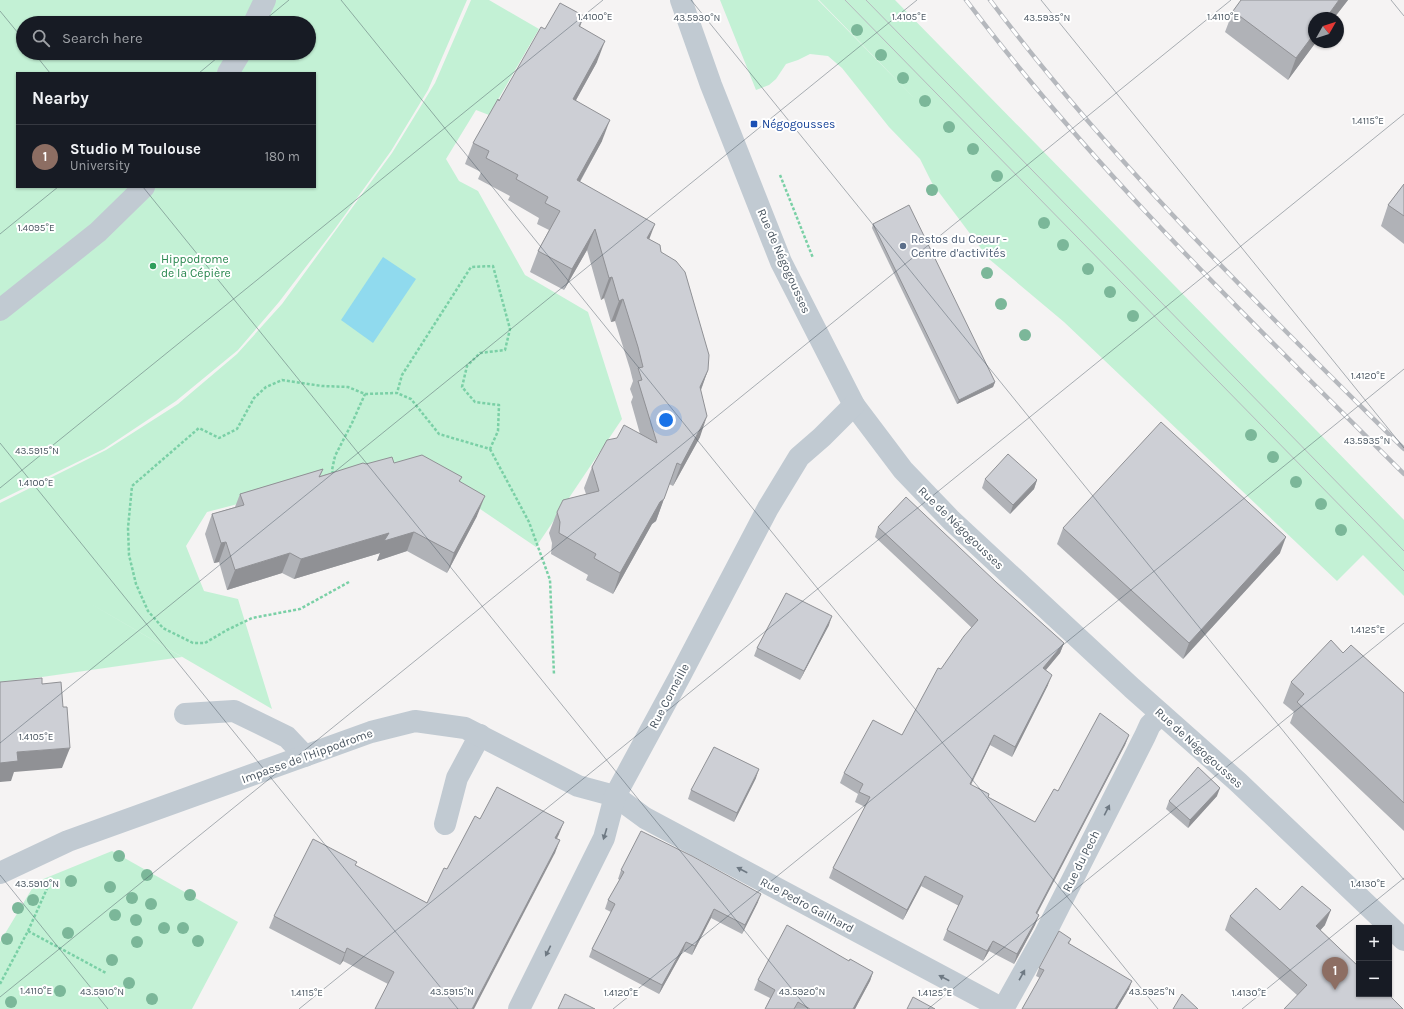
<!DOCTYPE html>
<meta charset="utf-8">
<style>
:root{--surface:#171b24;--page:#20242c;--text:#f1f3f6;--muted:#9ea1a6;--line:#363941;--accent:#1a73e8}
body{margin:0;font-family:Karla,sans-serif;background:var(--page);color:var(--text)}
.controls{position:absolute;right:12px;bottom:12px;display:grid;overflow:hidden;border-radius:0px;box-shadow:0 1px 3px #0004}
.controls button{width:36px;height:36px;display:grid;place-items:center;padding:0;border:0;border-bottom:1px solid var(--line);background:var(--surface);color:var(--text);font:20px sans-serif}
.compass{position:absolute;left:1308px;top:12px;width:36px;height:36px;border-radius:50%;background:var(--surface);box-shadow:0 1px 3px #0004;rotate:51deg}
.you{position:absolute;left:666px;top:420px;width:14px;height:14px;margin:-10px;border:3px solid #fff;border-radius:50%;background:#1a73e8;box-shadow:0 0 0 6px #1a73e833}
.badge{display:grid;place-items:center;width:26px;height:26px;border-radius:50%;background:var(--accent);color:#fff;font-size:13px;font-weight:700}
.pin{position:absolute;translate:-50% -33px;filter:drop-shadow(0 1px 2px #0008)}
.pin::after{content:'';position:absolute;top:21px;width:14px;height:12px;background:inherit;clip-path:polygon(0 0,100% 0,50% 100%)}
.list{margin:0;padding:0;list-style:none}
h2{display:flex;justify-content:space-between;align-items:center;height:52px;margin:0;padding:0 16px;font-size:17px}
h2 small{font-size:13px;font-weight:400;color:var(--muted)}
.list li{display:grid;grid-template-columns:26px 1fr auto;gap:12px;align-items:center;box-sizing:border-box;height:64px;padding:0 16px;border-top:1px solid var(--line)}
.list b{display:block;font-size:15px;white-space:nowrap}
.list p{margin:0;font-size:13px;white-space:nowrap;color:var(--muted)}
.list em{font-size:13px;font-style:normal;color:var(--muted)}
.icon{flex:none;width:22px;height:22px;fill:none;stroke:currentColor;stroke-width:2;stroke-linecap:round;stroke-linejoin:round}
.map{position:relative;flex:none;width:1404px;height:1009px;overflow:hidden}
.search{position:absolute;background:var(--surface);box-shadow:0 1px 3px #0004;left:16px;top:16px;width:300px;height:44px;display:flex;align-items:center;gap:10px;box-sizing:border-box;padding:0 14px;border-radius:22px;color:var(--muted);font-size:15px}
.panel{position:absolute;background:var(--surface);box-shadow:0 1px 3px #0004;left:16px;top:72px;width:300px;height:116px;border-radius:0px}
.map>svg:first-child{display:block}
.green{fill:#c3f1d5;fill-rule:evenodd}
.water{fill:#90daee}
.lines{fill:none;stroke-linecap:round;stroke-linejoin:round}
.path{stroke:#7ad0a6;stroke-width:2.5;stroke-dasharray:3 2;stroke-linecap:butt}
.minor{stroke:#c1cad2;stroke-width:22}
.tram{stroke:#b5b8bd;stroke-width:1}
.rail-casing{stroke:#b5b8bd;stroke-width:4.5}
.rail{stroke:#fff;stroke-width:3;stroke-dasharray:9;stroke-linecap:butt}
.tree{fill:#7bb799}
.wall{fill:#b0b2b7}
.shaded-wall{fill:#909195}
.building{fill:#cdcfd5;stroke:#909195}
.oneway{fill:#6e7983}
.ticks{fill:none;stroke:#4a5661;stroke-width:1;stroke-opacity:0.45}
.transit-dot{fill:#1a4fb4;stroke:#fff;stroke-width:1.5}
.service-dot{fill:#5c6f8a;stroke:#fff;stroke-width:1.5}
.leisure-dot{fill:#2e9e5b;stroke:#fff;stroke-width:1.5}
.labels{text-anchor:middle;dominant-baseline:central;stroke-width:4;stroke-linejoin:round;paint-order:stroke}
.transit-label{font-size:12px;fill:#164399;stroke:#fff;text-anchor:start}
.service-label{font-size:12px;fill:#4e5e75;stroke:#fff;text-anchor:start}
.leisure-label{font-size:12px;fill:#27864d;stroke:#fff;text-anchor:start}
.street-label{font-size:12px;fill:#4a5661;stroke:#fff}
.ticks-label{font-size:10px;text-anchor:middle;fill:#4a5661;stroke:#fff;stroke-width:4;stroke-linejoin:round;paint-order:stroke}
</style>
<div class="map">
<svg width="1404" height="1009" viewBox="0 0 1404 1009">
<rect width="100%" height="100%" fill="#f5f3f3"/>
<g class="green">
<path d="M0 0H467L428 90 391 151 334 230 279 302 238 350 176 401 104 449 0 500ZM23 23H309V53H23ZM17 73H315V187H17Z"/>
<path d="M471 0H489L539 29 489 115 476 110 446 159 459 181 478 191 525 275 588 312 622 419 536 547 408 460 207 512 186 546 204 591 238 599 272 709 79 597 182 657 0 683V503L106 450 178 404 237 354 282 304 392 153 435 83Z"/>
<path d="M720 0H818L918 102 819 0H895L1404 520V596L1363 555 1337 581 1064 322 989 259 932 183 920 159 889 127 842 68 828 56 810 54 798 60 786 64 776 79 769 85 756 90Z"/>
<path d="M112 851 238 922 192 1009H0V942L36 882Z"/>
</g>
<path class="water" d="M383 257 416 279 373 343 341 320Z"/>
<g class="lines">
<g class="path">
<path d="M780 175 813 258"/>
<path d="M490 449 529 522 550 580 554 675"/>
<path d="M333 474 332 470 335 456 352 423 365 394"/>
<path d="M349 582 300 609 252 618 227 630 205 643H193L163 628 148 611 136 584 129 555 128 528 132 486 199 428 219 438 237 429 254 398 266 387 282 380 322 386 348 387 365 394 397 393 402 375 471 267 493 266 510 329 505 350 480 353 467 366 462 387 475 402 499 405 498 431 490 449 439 434 411 399 397 393"/>
<path d="M28 931 106 973"/>
<path d="M0 984 28 931 50 882"/>
</g>
<g class="minor">
<path d="M681 0 711 85 781 262 854 405 903 470 951 520 1132 688 1238 782 1404 940"/>
<path d="M254 23 265 0"/>
<path d="M228 73 240 53"/>
<path d="M0 310 98 232 144 187"/>
<path d="M185 714 234 711 287 737 305 756"/>
<path d="M445 824 457 778 480 735"/>
<path d="M0 873 68 841 371 732 415 721 465 728 578 786 615 796 645 818 1003 1009"/>
<path d="M519 1009 604 838 615 796 680 676 768 508 799 457 822 437 854 405"/>
<path d="M1003 1009 1045 934 1145 736 1150 725 1161 714"/>
</g>
<g class="tram">
<path d="M845 0 1404 571"/>
<path d="M866 0 1404 551"/>
</g>
<g class="rail-casing">
<g id="rail">
<path d="M966 0C1096 173 1252 322 1404 474"/>
<path d="M990 0C1112 163 1260 306 1404 449"/>
</g>
</g>
<use href="#rail" class="rail"/>
</g>
<g class="tree">
<circle cx="857" cy="30" r="6"/>
<circle cx="881" cy="55" r="6"/>
<circle cx="903" cy="78" r="6"/>
<circle cx="925" cy="101" r="6"/>
<circle cx="949" cy="127" r="6"/>
<circle cx="973" cy="149" r="6"/>
<circle cx="997" cy="176" r="6"/>
<circle cx="932" cy="190" r="6"/>
<circle cx="1044" cy="223" r="6"/>
<circle cx="1063" cy="245" r="6"/>
<circle cx="1088" cy="269" r="6"/>
<circle cx="987" cy="273" r="6"/>
<circle cx="1110" cy="292" r="6"/>
<circle cx="1001" cy="304" r="6"/>
<circle cx="1133" cy="316" r="6"/>
<circle cx="1025" cy="335" r="6"/>
<circle cx="1251" cy="435" r="6"/>
<circle cx="1273" cy="457" r="6"/>
<circle cx="1296" cy="482" r="6"/>
<circle cx="1321" cy="504" r="6"/>
<circle cx="1341" cy="530" r="6"/>
<circle cx="119" cy="856" r="6"/>
<circle cx="147" cy="875" r="6"/>
<circle cx="71" cy="881" r="6"/>
<circle cx="110" cy="887" r="6"/>
<circle cx="190" cy="895" r="6"/>
<circle cx="132" cy="898" r="6"/>
<circle cx="33" cy="900" r="6"/>
<circle cx="151" cy="904" r="6"/>
<circle cx="18" cy="908" r="6"/>
<circle cx="115" cy="915" r="6"/>
<circle cx="136" cy="920" r="6"/>
<circle cx="164" cy="928" r="6"/>
<circle cx="183" cy="928" r="6"/>
<circle cx="68" cy="933" r="6"/>
<circle cx="7" cy="939" r="6"/>
<circle cx="198" cy="941" r="6"/>
<circle cx="137" cy="942" r="6"/>
<circle cx="112" cy="960" r="6"/>
<circle cx="129" cy="983" r="6"/>
<circle cx="60" cy="991" r="6"/>
<circle cx="152" cy="999" r="6"/>
<circle cx="11" cy="1002" r="6"/>
</g>
<g class="wall">
<path d="M1241 0H1348L1334 18H1314V42H1316L1288 80 1225 32 1233 11Z"/>
<path d="M580 27 597 62 576 100 602 141 580 182 649 239 661 252 708 370 701 390 700 437 673 486 669 484 656 521 652 524 613 594 586 580 588 575 551 554 552 543 549 533 557 512 586 494 584 488 592 467 640 434 631 402 633 397 630 389 633 381 630 369 615 321 611 322 604 298 601 300 587 250 564 290 530 272 538 251 549 230 537 224 539 218 508 200 510 196 478 179 481 172 465 164 473 143 545 29Z"/>
<path d="M1404 184V244L1381 226 1388 205Z"/>
<path d="M873 224 995 382 993 387 957 404 872 228Z"/>
<path d="M394 463 462 477 460 481 477 516 447 573 407 551 377 561 380 553 294 579 282 573 227 590 219 562 214 563 205 534 212 514 235 507 240 494 323 469 320 476 366 464Z"/>
<path d="M985 479 1037 480 1034 489 1010 514 982 488Z"/>
<path d="M878 527 996 582 1064 643 1060 653 1046 670 1048 685 1012 757 990 745 971 785 989 794 988 797 1035 822 1058 791 1129 735 1125 745 1037 914 1039 915 1035 925 1014 964 989 951 983 961 943 940 947 930 959 906 921 886 903 920 829 878 833 868 865 807 855 802 858 794 840 783 844 773 902 735 972 628 875 537Z"/>
<path d="M1063 528 1280 553 1183 659 1057 544Z"/>
<path d="M829 625 800 680 754 656 757 648Z"/>
<path d="M1343 653 1404 693V831L1290 723 1294 712 1283 703 1291 682Z"/>
<path d="M756 778 734 822 688 799 691 790Z"/>
<path d="M1217 796 1188 828 1166 809 1169 801Z"/>
<path d="M480 819 559 834 557 839 555 853 388 984 343 961 340 965 269 928 274 916 355 866 427 903Z"/>
<path d="M621 870 758 902 742 934 711 918 692 955 683 951 659 994 589 957 592 949 611 912 605 909 608 900 620 880 618 879Z"/>
<path d="M1280 910 1325 925 1320 930 1403 1009 1297 995 1225 930 1230 916Z"/>
<path d="M1071 939 1069 944 1129 989 1117 1009H1022L1040 978 1036 976 1039 968Z"/>
<path d="M849 961 873 972 870 981 855 1009H765L770 998 754 990 758 980Z"/>
</g>
<g class="shaded-wall">
<path d="M1339 0H1348L1334 18H1326Z"/>
<path d="M584 16 576 37 579 26Z"/>
<path d="M1314 34V42H1316L1288 80 1296 58Z"/>
<path d="M605 41 597 62 565 120 573 99Z"/>
<path d="M610 120 602 141 569 201 577 180Z"/>
<path d="M655 224 647 245V238Z"/>
<path d="M595 229 587 250 564 290 572 269Z"/>
<path d="M612 277 604 298 601 300 609 278Z"/>
<path d="M623 299 615 321 611 322 619 301Z"/>
<path d="M708 370 700 392V387Z"/>
<path d="M995 382 993 387 957 404 959 400Z"/>
<path d="M707 416 700 437 673 486 681 465Z"/>
<path d="M1037 480 1034 489 1010 514 1013 505Z"/>
<path d="M485 496 477 516 447 573 454 553Z"/>
<path d="M664 499 656 521 652 524 613 594 620 573 660 502Z"/>
<path d="M414 532 407 551 377 561 380 553 294 579 301 559 389 533Z"/>
<path d="M1286 537 1280 553 1183 659 1189 643Z"/>
<path d="M226 542 219 562 214 563 221 543Z"/>
<path d="M290 553 282 573 227 590 235 570Z"/>
<path d="M832 616 829 625 800 680 804 671Z"/>
<path d="M1064 643 1060 653 1039 678 1043 668Z"/>
<path d="M1052 675 1048 685 1012 757 1015 747Z"/>
<path d="M994 735 990 745 966 794 970 784Z"/>
<path d="M1129 735 1125 745 1032 923 1036 913Z"/>
<path d="M70 748 62 768 14 772 11 781 0 782V763L17 752Z"/>
<path d="M759 769 756 778 734 822 737 813Z"/>
<path d="M1220 788 1217 796 1188 828 1190 820Z"/>
<path d="M564 822 559 834 550 850 555 838Z"/>
<path d="M560 840 555 853 474 1009H472Z"/>
<path d="M925 876 921 886 903 920 907 910Z"/>
<path d="M761 894 758 902 742 934 745 925Z"/>
<path d="M714 909 711 918 692 955 695 946Z"/>
<path d="M1331 910 1325 925 1311 941 1316 926Z"/>
<path d="M1039 915 1035 925 1014 964 1017 954Z"/>
<path d="M993 941 989 951 983 961 987 951Z"/>
<path d="M686 942 683 951 659 994 662 985Z"/>
<path d="M347 948 343 961 340 965 345 953Z"/>
<path d="M873 972 870 981 855 1009H853Z"/>
<path d="M1132 981 1129 989 1117 1009H1115Z"/>
</g>
<g class="building">
<path d="M1241 0H1339L1326 18H1314V34L1296 58 1233 11Z"/>
<path d="M560 3 584 16 579 26 605 41 573 99 610 120 577 180 655 224 647 238 660 245 661 252 676 261 685 272 709 355 708 370 700 387 707 416 681 465 677 463 664 499 660 502 620 573 594 558 596 554 559 533 560 522 557 512 563 500 599 491 592 467 607 440 617 438 624 425 657 443 638 381 642 380 638 368 643 367 638 347 623 299 619 301 612 277 609 278 595 229 572 269 538 251 560 211 545 203 548 197 516 179 518 175 486 158 489 151 473 143 498 99 499 101 541 27 545 29Z"/>
<path d="M1404 184V216L1388 205Z"/>
<path d="M909 205 995 382 959 400 873 224Z"/>
<path d="M1161 422 1286 537 1189 643 1063 528Z"/>
<path d="M1008 454 1037 480 1013 505 985 479Z"/>
<path d="M422 455 462 477 459 481 485 496 454 553 414 532 384 541 389 533 301 559 290 553 235 570 226 542 221 543 212 514 244 505 240 494 323 469 319 477 363 463 366 464 392 457 394 463Z"/>
<path d="M906 497 996 582 1064 643 1043 668 1052 675 1015 747 994 735 970 784 989 794 988 797 1035 822 1054 789 1058 791 1100 713 1129 735 1036 913 1039 915 1017 954 993 941 987 951 947 930 963 896 925 876 907 910 833 868 870 797 859 792 863 784 844 773 873 720 902 735 938 668 941 669 964 636 978 620 878 527Z"/>
<path d="M786 593 832 616 804 671 757 648Z"/>
<path d="M1331 640 1343 653 1351 645 1404 693V803L1297 702 1304 694 1291 682Z"/>
<path d="M42 678V684L61 682 63 707H67L70 748 17 752 18 761 0 763V682Z"/>
<path d="M714 747 759 769 737 813 691 790Z"/>
<path d="M1198 767 1220 788 1190 820 1169 801Z"/>
<path d="M497 787 564 822 555 838 560 840 472 1009H375L394 972 347 948 345 953 274 916 313 839 357 862 355 865 427 903 444 868 447 869 475 816 480 819Z"/>
<path d="M641 831 692 856 761 894 745 925 714 909 695 946 686 942 662 985 592 949 615 904 608 900 624 872 621 870Z"/>
<path d="M1302 886 1331 910 1316 926 1359 967V994H1388L1403 1009H1284L1307 985 1230 916 1256 888 1280 910Z"/>
<path d="M787 925 849 961 850 959 873 972 853 1009H810L798 1002 794 1009H765L775 990 758 980Z"/>
<path d="M1059 931 1071 939 1068 943 1132 981 1115 1009H1022L1044 970 1039 968Z"/>
<path d="M565 994 595 1009H558Z"/>
<path d="M1182 994 1198 1009H1173Z"/>
<path d="M913 997 935 1009H907Z"/>
</g>
<defs><path id="oneway-solid" d="M-6-.8H1V-3.2L6.5 0L1 3.2V.8H-6Z"/></defs>
<g class="oneway">
<use href="#oneway-solid" transform="translate(1107 810) rotate(-63)"/>
<use href="#oneway-solid" transform="translate(605 834) rotate(107)"/>
<use href="#oneway-solid" transform="translate(742 870) rotate(-152)"/>
<use href="#oneway-solid" transform="translate(548 951) rotate(116)"/>
<use href="#oneway-solid" transform="translate(1022 975) rotate(-61)"/>
<use href="#oneway-solid" transform="translate(944 978) rotate(-152)"/>
</g>
<path class="ticks" d="M341 0 1158 1009M691 0 1404 880M1041 0 1404 448M1391 0 1404 16M0 11 23 39M261 23 289 0M34 53 50 73M199 73 223 53M143 187 808 1009M0 234 58 187M0 443 458 1009M0 488 603 0M0 743 917 0M0 875 108 1009M0 997 1231 0M299 1009 1404 114M613 1009 1404 369M928 1009 1404 623M1242 1009 1404 878"/>
<rect class="transit-dot" x="750" y="120" width="8" height="8" rx="2"/>
<circle class="service-dot" cx="903" cy="246" r="4"/>
<circle class="leisure-dot" cx="153" cy="266" r="4"/>
<g class="labels">
<g class="transit-label">
<text x="762" y="124">Négogousses</text>
</g>
<g class="service-label">
<text x="911" y="239">Restos du Coeur -<tspan x="911" dy="14">Centre d'activités</tspan></text>
</g>
<g class="leisure-label">
<text x="161" y="259">Hippodrome<tspan x="161" dy="14">de la Cépière</tspan></text>
</g>
<g class="street-label">
<text transform="translate(784 261) rotate(66)">Rue de Négogousses</text>
<text transform="translate(961 528) rotate(44)">Rue de Négogousses</text>
<text transform="translate(669 696) rotate(-62)">Rue Corneille</text>
<text transform="translate(1199 748) rotate(42)">Rue de Négogousses</text>
<text transform="translate(307 756) rotate(-20)">Impasse de l'Hippodrome</text>
<text transform="translate(1081 861) rotate(-63)">Rue du Pech</text>
<text transform="translate(807 905) rotate(28)">Rue Pedro Gailhard</text>
</g>
</g>
<g class="ticks-label">
<text x="909" y="20">1.4105°E</text>
<text x="1223" y="20">1.4110°E</text>
<text x="595" y="20">1.4100°E</text>
<text x="697" y="21">43.5930°N</text>
<text x="1047" y="21">43.5935°N</text>
<text x="1368" y="124">1.4115°E</text>
<text x="36" y="231">1.4095°E</text>
<text x="1368" y="379">1.4120°E</text>
<text x="1367" y="444">43.5935°N</text>
<text x="37" y="454">43.5915°N</text>
<text x="36" y="486">1.4100°E</text>
<text x="1368" y="633">1.4125°E</text>
<text x="36" y="740">1.4105°E</text>
<text x="37" y="887">43.5910°N</text>
<text x="1368" y="887">1.4130°E</text>
<text x="36" y="994">1.4110°E</text>
<text x="102" y="995">43.5910°N</text>
<text x="452" y="995">43.5915°N</text>
<text x="802" y="995">43.5920°N</text>
<text x="1152" y="995">43.5925°N</text>
<text x="307" y="996">1.4115°E</text>
<text x="621" y="996">1.4120°E</text>
<text x="935" y="996">1.4125°E</text>
<text x="1249" y="996">1.4130°E</text>
</g>
</svg>
<div class="controls">
<button>+</button>
<button>−</button>
</div>
<svg class="compass" viewBox="-18 -18 36 36"><path d="M0-13l5 13h-10z" fill="#e53935"/><path d="M0 13l5-13h-10z" fill="#9ea1a6"/></svg>
<div class="you"></div>
<div class="pin badge" style="left:1335px;top:990px;background:#8d6e63">1</div>
<div class="search"><svg class="icon" aria-label="search" viewBox="0 0 24 24"><circle cx="10" cy="10" r="6"/><path d="M15 15l6 6"/></svg>Search here</div>
<section class="panel">
<h2>Nearby<small></small></h2>
<ul class="list">
<li><span class="badge" style="background:#8d6e63">1</span><div><b>Studio M Toulouse</b><p>University</p></div><em>180 m</em></li>
</ul>
</section>
</div>
